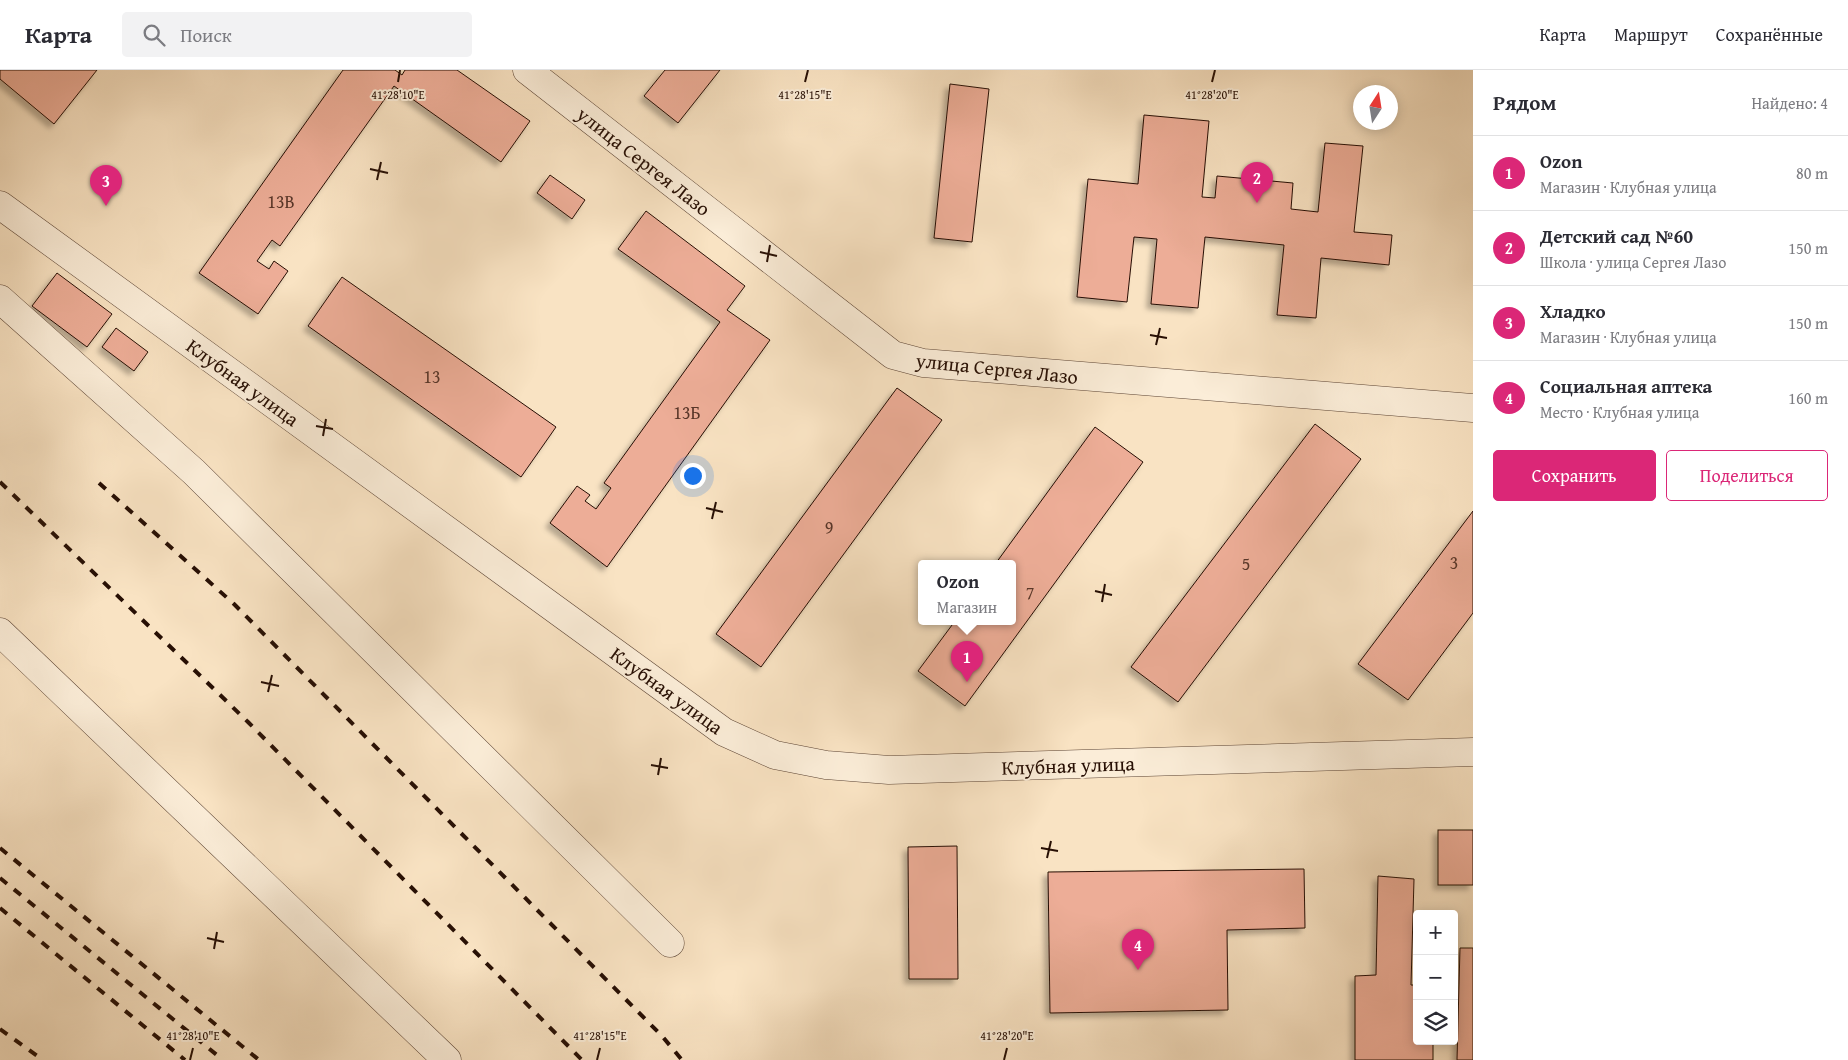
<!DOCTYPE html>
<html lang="ru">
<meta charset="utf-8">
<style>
:root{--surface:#fff;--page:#f2f2f3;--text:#2b2b33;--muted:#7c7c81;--line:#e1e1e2;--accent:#db2777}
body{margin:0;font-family:"Gentium Book Plus",serif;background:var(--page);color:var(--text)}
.controls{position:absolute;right:15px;bottom:15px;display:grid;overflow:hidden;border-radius:5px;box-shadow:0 2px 12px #0003}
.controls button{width:45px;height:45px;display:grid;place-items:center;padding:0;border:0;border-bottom:1px solid var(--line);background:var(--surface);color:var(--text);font:25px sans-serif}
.compass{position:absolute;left:1353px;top:15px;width:45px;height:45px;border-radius:50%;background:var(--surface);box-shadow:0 2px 12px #0003;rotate:12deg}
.you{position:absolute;left:692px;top:405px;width:18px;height:18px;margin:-12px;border:4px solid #fff;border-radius:50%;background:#1a73e8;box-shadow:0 0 0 8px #1a73e833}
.badge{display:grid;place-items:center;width:32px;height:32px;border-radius:50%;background:var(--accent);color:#fff;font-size:16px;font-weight:700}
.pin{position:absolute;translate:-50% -41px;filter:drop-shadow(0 1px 2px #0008)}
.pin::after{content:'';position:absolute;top:26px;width:18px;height:15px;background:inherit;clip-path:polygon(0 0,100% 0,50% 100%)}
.popup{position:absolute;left:918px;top:490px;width:98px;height:65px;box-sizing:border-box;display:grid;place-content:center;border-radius:5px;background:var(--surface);filter:drop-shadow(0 1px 4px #0005);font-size:16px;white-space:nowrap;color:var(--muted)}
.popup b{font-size:19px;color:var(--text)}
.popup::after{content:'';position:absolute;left:50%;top:100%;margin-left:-10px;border:10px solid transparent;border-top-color:var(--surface)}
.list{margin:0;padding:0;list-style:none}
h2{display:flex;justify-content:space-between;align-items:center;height:65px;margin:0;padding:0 20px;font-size:21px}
h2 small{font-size:16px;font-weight:400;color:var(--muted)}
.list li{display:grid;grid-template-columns:32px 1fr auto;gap:15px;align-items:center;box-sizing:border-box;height:75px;padding:0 20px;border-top:1px solid var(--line)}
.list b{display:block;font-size:19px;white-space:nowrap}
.list p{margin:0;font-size:16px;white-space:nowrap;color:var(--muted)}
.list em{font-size:16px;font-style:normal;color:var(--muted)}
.actions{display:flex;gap:10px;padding:15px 20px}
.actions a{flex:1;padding:11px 0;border:1px solid var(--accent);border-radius:5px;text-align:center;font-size:18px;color:var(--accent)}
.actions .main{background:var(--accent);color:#fff}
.icon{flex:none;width:28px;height:28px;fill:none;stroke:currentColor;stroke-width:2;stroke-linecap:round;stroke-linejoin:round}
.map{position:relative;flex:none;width:1473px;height:990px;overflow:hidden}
header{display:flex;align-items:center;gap:30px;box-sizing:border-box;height:70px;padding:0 25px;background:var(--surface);border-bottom:1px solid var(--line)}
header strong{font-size:24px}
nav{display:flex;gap:28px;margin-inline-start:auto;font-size:18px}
.search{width:350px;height:45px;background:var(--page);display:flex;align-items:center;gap:12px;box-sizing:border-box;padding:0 18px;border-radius:5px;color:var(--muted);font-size:19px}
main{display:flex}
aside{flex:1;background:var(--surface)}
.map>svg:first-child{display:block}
.building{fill:#edad97;stroke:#270f04;filter:url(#shadow)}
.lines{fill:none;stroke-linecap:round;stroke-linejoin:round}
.minor-casing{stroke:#5c4434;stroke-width:29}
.minor{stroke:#fbedd8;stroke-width:28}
.rail{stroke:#270f04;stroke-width:4;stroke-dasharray:9 9;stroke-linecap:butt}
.ticks{fill:none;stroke:#270f04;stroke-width:2}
.labels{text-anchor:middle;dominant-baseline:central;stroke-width:4;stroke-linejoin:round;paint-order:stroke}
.number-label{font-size:18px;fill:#583629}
.street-label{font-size:20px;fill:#270f04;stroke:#fbedd8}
.ticks-label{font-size:12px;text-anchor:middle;fill:#270f04;stroke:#fbedd8;stroke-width:4;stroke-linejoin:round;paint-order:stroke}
</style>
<header>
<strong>Карта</strong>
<div class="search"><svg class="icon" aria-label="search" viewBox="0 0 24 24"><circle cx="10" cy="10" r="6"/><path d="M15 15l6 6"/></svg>Поиск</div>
<nav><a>Карта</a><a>Маршрут</a><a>Сохранённые</a></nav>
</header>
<main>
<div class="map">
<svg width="1473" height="990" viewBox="0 0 1473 990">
<defs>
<filter id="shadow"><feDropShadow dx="-4.5" dy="4.5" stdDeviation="2.5" flood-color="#0004"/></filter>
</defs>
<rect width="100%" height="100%" fill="#f9e3c3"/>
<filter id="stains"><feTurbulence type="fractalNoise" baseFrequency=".004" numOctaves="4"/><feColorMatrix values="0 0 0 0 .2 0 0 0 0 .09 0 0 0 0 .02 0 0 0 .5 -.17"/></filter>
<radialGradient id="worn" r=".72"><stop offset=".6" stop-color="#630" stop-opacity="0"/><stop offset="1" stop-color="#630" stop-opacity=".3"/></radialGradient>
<g class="building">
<path d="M0 0H97L54 54 0 9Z"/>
<path d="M343 0H395L402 5 405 0H457L530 51 501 92 394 16 280 176 272 170 257 191 269 199 274 191 288 201 258 244 199 203Z"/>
<path d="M665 0H720L678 53 644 26Z"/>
<path d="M950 14 989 19 972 172 934 168Z"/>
<path d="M1144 45 1209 51 1202 127 1215 128 1217 106 1293 113 1291 139 1318 142 1325 73 1363 76 1354 162 1392 165 1389 195 1321 188 1316 248 1277 245 1284 175 1205 167 1198 238 1151 234 1157 169 1134 167 1127 232 1077 227 1088 109 1138 114Z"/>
<path d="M550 105 585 130 572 149 537 123Z"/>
<path d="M646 141 745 216 727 240 770 270 607 497 550 453 577 416 590 425 585 431 596 439 611 418 604 413 720 252 618 179Z"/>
<path d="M57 203 112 244 87 277 32 236Z"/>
<path d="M342 207 556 357 521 407 308 256Z"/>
<path d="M116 258 148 282 134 301 102 277Z"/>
<path d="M897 318 942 350 761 597 716 564Z"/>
<path d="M1315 354 1361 389 1178 632 1131 597Z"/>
<path d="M1095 357 1143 392 965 636 918 601 955 551H1012V493H996Z"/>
<path d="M1473 441V543L1408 630 1358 594Z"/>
<rect x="1438" y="760" width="35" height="55"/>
<path d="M957 776 958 909H909L908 777Z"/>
<path d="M1304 799 1305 858 1227 860 1228 940 1050 943 1048 802Z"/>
<path d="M1378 806 1414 809 1411 915H1417V971H1433V990H1355V906L1376 905Z"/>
<path d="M1460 878H1473V990H1457Z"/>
</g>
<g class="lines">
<g class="minor-casing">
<g id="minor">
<path d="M527 0 893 285 923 293 1473 338"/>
<path d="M0 135 724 662 775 685 826 695 889 700 1473 682"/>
<path d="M0 229 194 402 670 873"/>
<path d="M0 562 447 990"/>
</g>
</g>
<use href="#minor" class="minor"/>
<g class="rail">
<path d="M0 412 248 652 582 990"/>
<path d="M99 413 234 534 662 966 682 990"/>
<path d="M0 778 259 990"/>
<path d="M0 808 223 990"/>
<path d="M0 838 185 990"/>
<path d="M0 959 43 990"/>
</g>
</g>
<path class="ticks" d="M398 12 400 0M805 12 808 0M1212 12 1215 0M370 99 388 103M377 110 381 92M760 182 777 186M767 192 770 175M1150 265 1167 268M1156 275 1160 258M316 356 333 359M323 366 326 349M706 438 723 442M712 449 716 432M1095 521 1112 525M1102 532 1105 514M261 612 279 616M268 622 272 605M651 695 668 698M658 705 661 688M1041 778 1058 781M1047 788 1051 771M207 868 224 872M214 879 217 862M190 990 193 978M597 990 600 978M1004 990 1007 978"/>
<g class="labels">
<g class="number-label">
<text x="281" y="131">13В</text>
<text x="432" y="306">13</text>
<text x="687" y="342">13Б</text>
<text x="829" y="457">9</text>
<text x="1454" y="492">3</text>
<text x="1246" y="493">5</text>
<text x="1030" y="522">7</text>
</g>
<g class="street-label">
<text transform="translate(644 91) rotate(38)">улица Сергея Лазо</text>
<text transform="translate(997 298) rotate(6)">улица Сергея Лазо</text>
<text transform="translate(243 312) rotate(36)">Клубная улица</text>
<text transform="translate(667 620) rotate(36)">Клубная улица</text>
<text transform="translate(1068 695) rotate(-2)">Клубная улица</text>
</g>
</g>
<g class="ticks-label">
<text x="398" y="29">41°28'10"E</text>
<text x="805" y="29">41°28'15"E</text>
<text x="1212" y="29">41°28'20"E</text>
<text x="193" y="970">41°28'10"E</text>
<text x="600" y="970">41°28'15"E</text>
<text x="1007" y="970">41°28'20"E</text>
</g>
<rect width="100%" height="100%" filter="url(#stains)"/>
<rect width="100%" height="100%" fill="url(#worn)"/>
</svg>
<div class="controls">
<button>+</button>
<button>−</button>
<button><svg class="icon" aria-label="layers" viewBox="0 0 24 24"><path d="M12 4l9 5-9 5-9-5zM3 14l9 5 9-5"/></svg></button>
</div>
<svg class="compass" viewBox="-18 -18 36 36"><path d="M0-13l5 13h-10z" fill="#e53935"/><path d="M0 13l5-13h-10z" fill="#7c7c81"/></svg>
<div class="you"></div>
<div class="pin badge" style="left:967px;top:612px">1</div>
<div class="popup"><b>Ozon</b>Магазин</div>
<div class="pin badge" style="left:1257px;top:133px">2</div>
<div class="pin badge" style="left:106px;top:136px">3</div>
<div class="pin badge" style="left:1138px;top:900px">4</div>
</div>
<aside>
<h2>Рядом<small>Найдено: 4</small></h2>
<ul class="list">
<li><span class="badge">1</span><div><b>Ozon</b><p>Магазин · Клубная улица</p></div><em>80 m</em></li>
<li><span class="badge">2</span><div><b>Детский сад №60</b><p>Школа · улица Сергея Лазо</p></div><em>150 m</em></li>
<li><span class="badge">3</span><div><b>Хладко</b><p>Магазин · Клубная улица</p></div><em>150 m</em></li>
<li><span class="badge">4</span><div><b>Социальная аптека</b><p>Место · Клубная улица</p></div><em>160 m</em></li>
</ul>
<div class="actions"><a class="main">Сохранить</a><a>Поделиться</a></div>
</aside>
</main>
